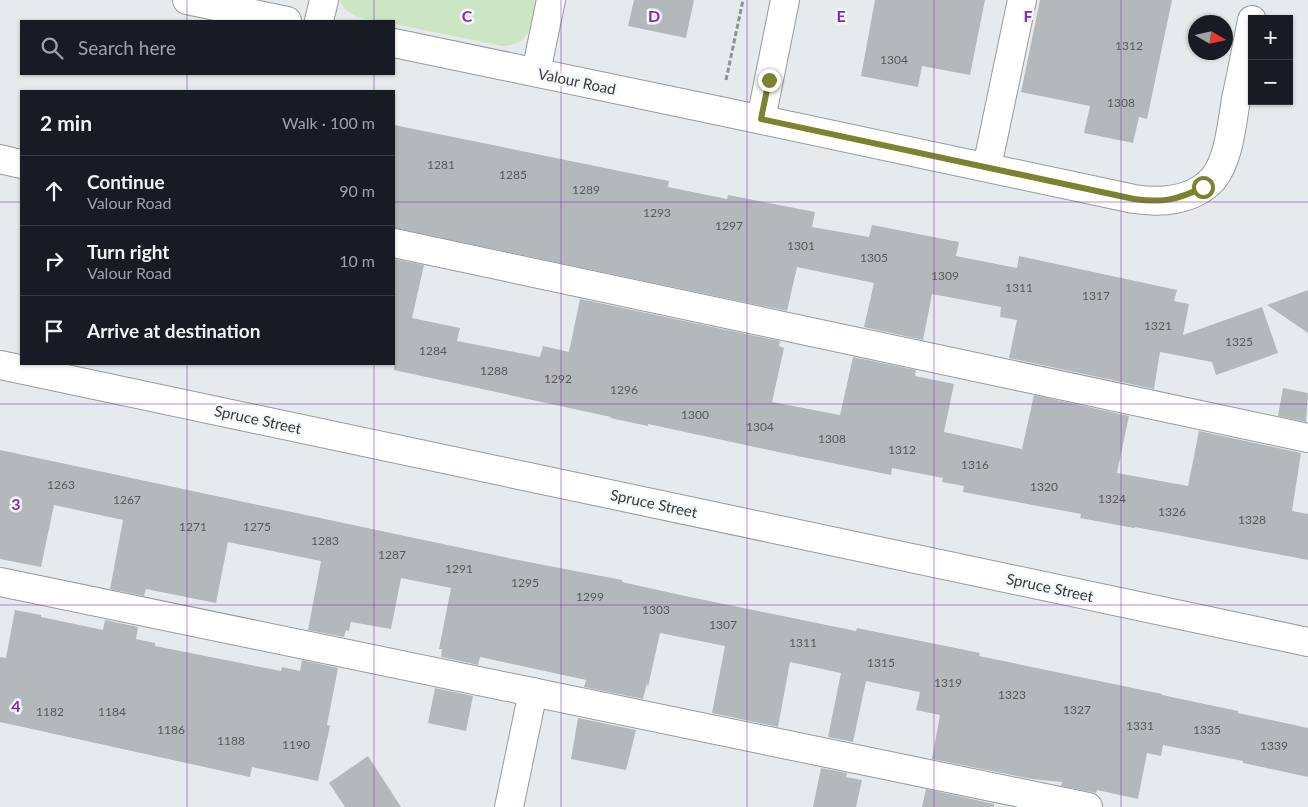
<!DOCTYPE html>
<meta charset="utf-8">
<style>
:root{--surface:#171b24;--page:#20242c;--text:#f1f3f6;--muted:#9ea1a6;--line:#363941}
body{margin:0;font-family:Lato,sans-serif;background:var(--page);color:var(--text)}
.controls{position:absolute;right:15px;top:15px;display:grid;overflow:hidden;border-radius:0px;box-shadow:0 1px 4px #0004}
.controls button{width:45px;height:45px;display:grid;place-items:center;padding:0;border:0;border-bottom:1px solid var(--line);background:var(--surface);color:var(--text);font:25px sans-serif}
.compass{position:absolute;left:1188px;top:15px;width:45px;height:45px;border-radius:50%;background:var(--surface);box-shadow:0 1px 4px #0004;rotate:99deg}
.stop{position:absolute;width:15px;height:15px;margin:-11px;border:4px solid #7c832f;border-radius:50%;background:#fff}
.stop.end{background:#7c832f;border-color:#fff;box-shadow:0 1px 5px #0008}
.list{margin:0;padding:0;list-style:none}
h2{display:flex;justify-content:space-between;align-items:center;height:65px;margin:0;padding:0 20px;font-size:21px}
h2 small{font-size:16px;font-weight:400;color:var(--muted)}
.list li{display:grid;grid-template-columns:32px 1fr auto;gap:15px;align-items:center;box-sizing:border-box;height:70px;padding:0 20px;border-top:1px solid var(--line)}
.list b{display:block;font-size:19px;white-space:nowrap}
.list p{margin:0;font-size:16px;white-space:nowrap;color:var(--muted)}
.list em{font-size:16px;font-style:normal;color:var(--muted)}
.icon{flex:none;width:28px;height:28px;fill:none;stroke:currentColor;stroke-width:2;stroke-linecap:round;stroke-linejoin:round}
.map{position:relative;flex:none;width:1308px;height:807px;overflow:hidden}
.search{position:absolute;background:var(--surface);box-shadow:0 1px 4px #0004;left:20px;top:20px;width:375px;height:55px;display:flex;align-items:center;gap:12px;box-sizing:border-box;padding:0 18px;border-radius:0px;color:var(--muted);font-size:19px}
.panel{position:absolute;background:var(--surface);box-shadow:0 1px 4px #0004;left:20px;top:90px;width:375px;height:275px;border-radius:0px}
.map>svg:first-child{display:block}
.green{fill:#cce5c3}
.building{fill:#b5b8bb}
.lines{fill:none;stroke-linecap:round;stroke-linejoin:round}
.minor-casing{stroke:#969a9c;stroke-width:30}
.path{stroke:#909294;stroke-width:3;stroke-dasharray:5 2.5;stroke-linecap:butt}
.minor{stroke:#fff;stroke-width:28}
.route{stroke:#7c832f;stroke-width:6}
.grid{fill:none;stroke:#7b2cbf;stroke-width:1;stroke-opacity:0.55}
.labels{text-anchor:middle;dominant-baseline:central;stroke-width:5;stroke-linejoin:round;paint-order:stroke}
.number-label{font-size:12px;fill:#57595a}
.street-label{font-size:15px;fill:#38393a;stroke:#f4f8fb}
.grid-label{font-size:16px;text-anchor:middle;font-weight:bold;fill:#7b2cbf;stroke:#f4f8fb;stroke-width:5;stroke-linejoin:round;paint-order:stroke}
</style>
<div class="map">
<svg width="1308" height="807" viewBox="0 0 1308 807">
<rect width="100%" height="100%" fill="#e7eaed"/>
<path class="green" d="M339 0H536C531 24 532 45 502 46L394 24V21C376 21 347 20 339 0Z"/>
<g class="building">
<path d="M634 0H694L686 38 628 26Z"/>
<path d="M875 0H985L970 75 922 66 918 87 861 76Z"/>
<path d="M1040 0H1172L1147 119 1139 117 1133 143 1084 133 1090 106 1021 92Z"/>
<path d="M394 125 669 181 668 187 727 199 728 195 815 212 812 227 869 237 872 225 959 242 956 256 1017 268 1019 256 1177 290 1174 301 1189 304 1183 335 1262 307 1278 353 1216 375 1212 362 1160 352 1154 389 1009 358 1017 320 1000 317 1001 307 932 294 923 340 864 327 874 283 797 267 787 311 394 228Z"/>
<path d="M394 259 424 265 412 318 460 328 457 341 540 357 543 346 569 352 580 299 780 341 779 346 784 348 772 402 840 415 853 357 916 370 915 376 954 384 944 432 1022 449 1034 395 1129 416 1117 473 1188 486 1199 431 1301 453 1292 511 1308 514V560L1135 527 1134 528 1080 518 1081 514 963 492 964 486 942 482 943 478 892 468 891 475 783 453 648 424V426L610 418 611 417 394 370Z"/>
<path d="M1308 290V333L1267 305Z"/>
<path d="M1283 388 1308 393 1306 422 1278 416Z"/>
<path d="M0 450 513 559 622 580V582L685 596 856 631 857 628 980 653 979 656 1162 694V695L1238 711V713L1308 728V777L1243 763V761L1163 745 1161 756 1147 753 1138 799 1097 790 1096 793 1061 786 1062 782 1031 779 932 759 940 715 916 710 920 692 866 681 853 742 828 737 841 673 790 662 778 727 712 713 725 646 660 633 648 687 647 683 643 699 584 687 586 680 480 657 478 665 441 657 442 649H439L451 588 401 578 391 629 351 622 349 631 346 630 344 637 308 630 321 561 228 542 216 603 146 589 144 596 110 589 123 520 54 505 41 567 0 559Z"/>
<path d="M15 610 41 615V617L103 630 105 620 138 627 136 639 155 643V646L281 671 282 667 300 671 302 660 338 668 327 725 330 726 318 781 252 767 250 777 0 722V657L6 658Z"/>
<path d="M435 688 473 696 466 731 428 723Z"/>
<path d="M578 718 636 730 626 770 571 759Z"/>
<path d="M368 756 401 807H345L329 783Z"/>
<path d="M821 768 847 773 846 777 862 780 856 807H813Z"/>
<path d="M926 789 994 804V807H922Z"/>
</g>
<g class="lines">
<g class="minor-casing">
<g id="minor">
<path d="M187 0 287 21"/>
<path d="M319 21 324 0"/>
<path d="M394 43 720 111 1134 199C1161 203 1193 201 1213 179 1229 160 1232 123 1236 99 1242 72 1247 46 1252 20"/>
<path d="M536 72 551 0"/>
<path d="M761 119 785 0"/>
<path d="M0 159 21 164"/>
<path d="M987 167 1022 0"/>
<path d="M394 243 1308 438"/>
<path d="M0 365 1308 642"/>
<path d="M0 582 1088 807"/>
<path d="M509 807 533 692"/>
</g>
</g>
<path class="path" d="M726 80 743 0"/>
<use href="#minor" class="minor"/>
</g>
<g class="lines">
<path class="route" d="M769 80 761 119 1134 199C1162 203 1178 200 1203 187"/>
</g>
<path class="grid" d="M187 0V21M374 0V21M561 0V807M747 0V807M934 0V807M1121 0V807M187 74V91M374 74V91M0 202H21M394 202H1308M187 364V807M374 364V807M0 404H1308M0 605H1308"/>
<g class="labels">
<g class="number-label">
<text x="1129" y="45">1312</text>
<text x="894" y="59">1304</text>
<text x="1121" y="102">1308</text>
<text x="441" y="164">1281</text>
<text x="513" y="174">1285</text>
<text x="586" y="189">1289</text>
<text x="657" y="212">1293</text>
<text x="729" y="225">1297</text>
<text x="801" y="245">1301</text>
<text x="874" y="257">1305</text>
<text x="945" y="275">1309</text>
<text x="1019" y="287">1311</text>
<text x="1096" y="295">1317</text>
<text x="1158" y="325">1321</text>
<text x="1239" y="341">1325</text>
<text x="433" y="350">1284</text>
<text x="494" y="370">1288</text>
<text x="558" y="378">1292</text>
<text x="624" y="389">1296</text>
<text x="695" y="414">1300</text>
<text x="760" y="426">1304</text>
<text x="832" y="438">1308</text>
<text x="902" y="449">1312</text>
<text x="975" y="464">1316</text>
<text x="61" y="484">1263</text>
<text x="1044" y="486">1320</text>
<text x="1112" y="498">1324</text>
<text x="127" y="499">1267</text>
<text x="1172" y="511">1326</text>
<text x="1252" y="519">1328</text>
<text x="193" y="526">1271</text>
<text x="257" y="526">1275</text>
<text x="325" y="540">1283</text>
<text x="392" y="554">1287</text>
<text x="459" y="568">1291</text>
<text x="525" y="582">1295</text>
<text x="590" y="596">1299</text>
<text x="656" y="609">1303</text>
<text x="723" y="624">1307</text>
<text x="803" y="642">1311</text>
<text x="881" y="662">1315</text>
<text x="948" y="682">1319</text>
<text x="1012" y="694">1323</text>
<text x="1077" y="709">1327</text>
<text x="50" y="711">1182</text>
<text x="112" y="711">1184</text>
<text x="1140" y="725">1331</text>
<text x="171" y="729">1186</text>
<text x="1207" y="729">1335</text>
<text x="231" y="740">1188</text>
<text x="296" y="744">1190</text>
<text x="1274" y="745">1339</text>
</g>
<g class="street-label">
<text transform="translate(577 81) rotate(12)">Valour Road</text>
<text transform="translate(258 419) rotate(12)">Spruce Street</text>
<text transform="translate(654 503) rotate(12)">Spruce Street</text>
<text transform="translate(1050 587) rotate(12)">Spruce Street</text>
</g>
</g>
<g class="grid-label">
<text x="467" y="22">C</text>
<text x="654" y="22">D</text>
<text x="841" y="22">E</text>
<text x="1028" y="22">F</text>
<text x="16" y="510">3</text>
<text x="16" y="712">4</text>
</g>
</svg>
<div class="controls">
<button>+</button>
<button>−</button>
</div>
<svg class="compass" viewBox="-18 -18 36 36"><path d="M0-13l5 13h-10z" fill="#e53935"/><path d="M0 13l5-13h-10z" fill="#9ea1a6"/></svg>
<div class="stop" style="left:1203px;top:187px"></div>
<div class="stop end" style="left:769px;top:80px"></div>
<div class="search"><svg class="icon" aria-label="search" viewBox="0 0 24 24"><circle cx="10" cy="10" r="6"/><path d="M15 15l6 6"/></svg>Search here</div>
<section class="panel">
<h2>2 min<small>Walk · 100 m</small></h2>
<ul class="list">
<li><svg class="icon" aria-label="ahead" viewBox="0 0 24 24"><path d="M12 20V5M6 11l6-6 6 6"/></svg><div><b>Continue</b><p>Valour Road</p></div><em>90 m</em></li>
<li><svg class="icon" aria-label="right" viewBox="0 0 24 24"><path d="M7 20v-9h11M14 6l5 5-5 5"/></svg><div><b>Turn right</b><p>Valour Road</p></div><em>10 m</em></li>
<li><svg class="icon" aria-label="arrive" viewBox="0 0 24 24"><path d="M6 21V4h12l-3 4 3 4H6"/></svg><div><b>Arrive at destination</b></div></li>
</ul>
</section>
</div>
